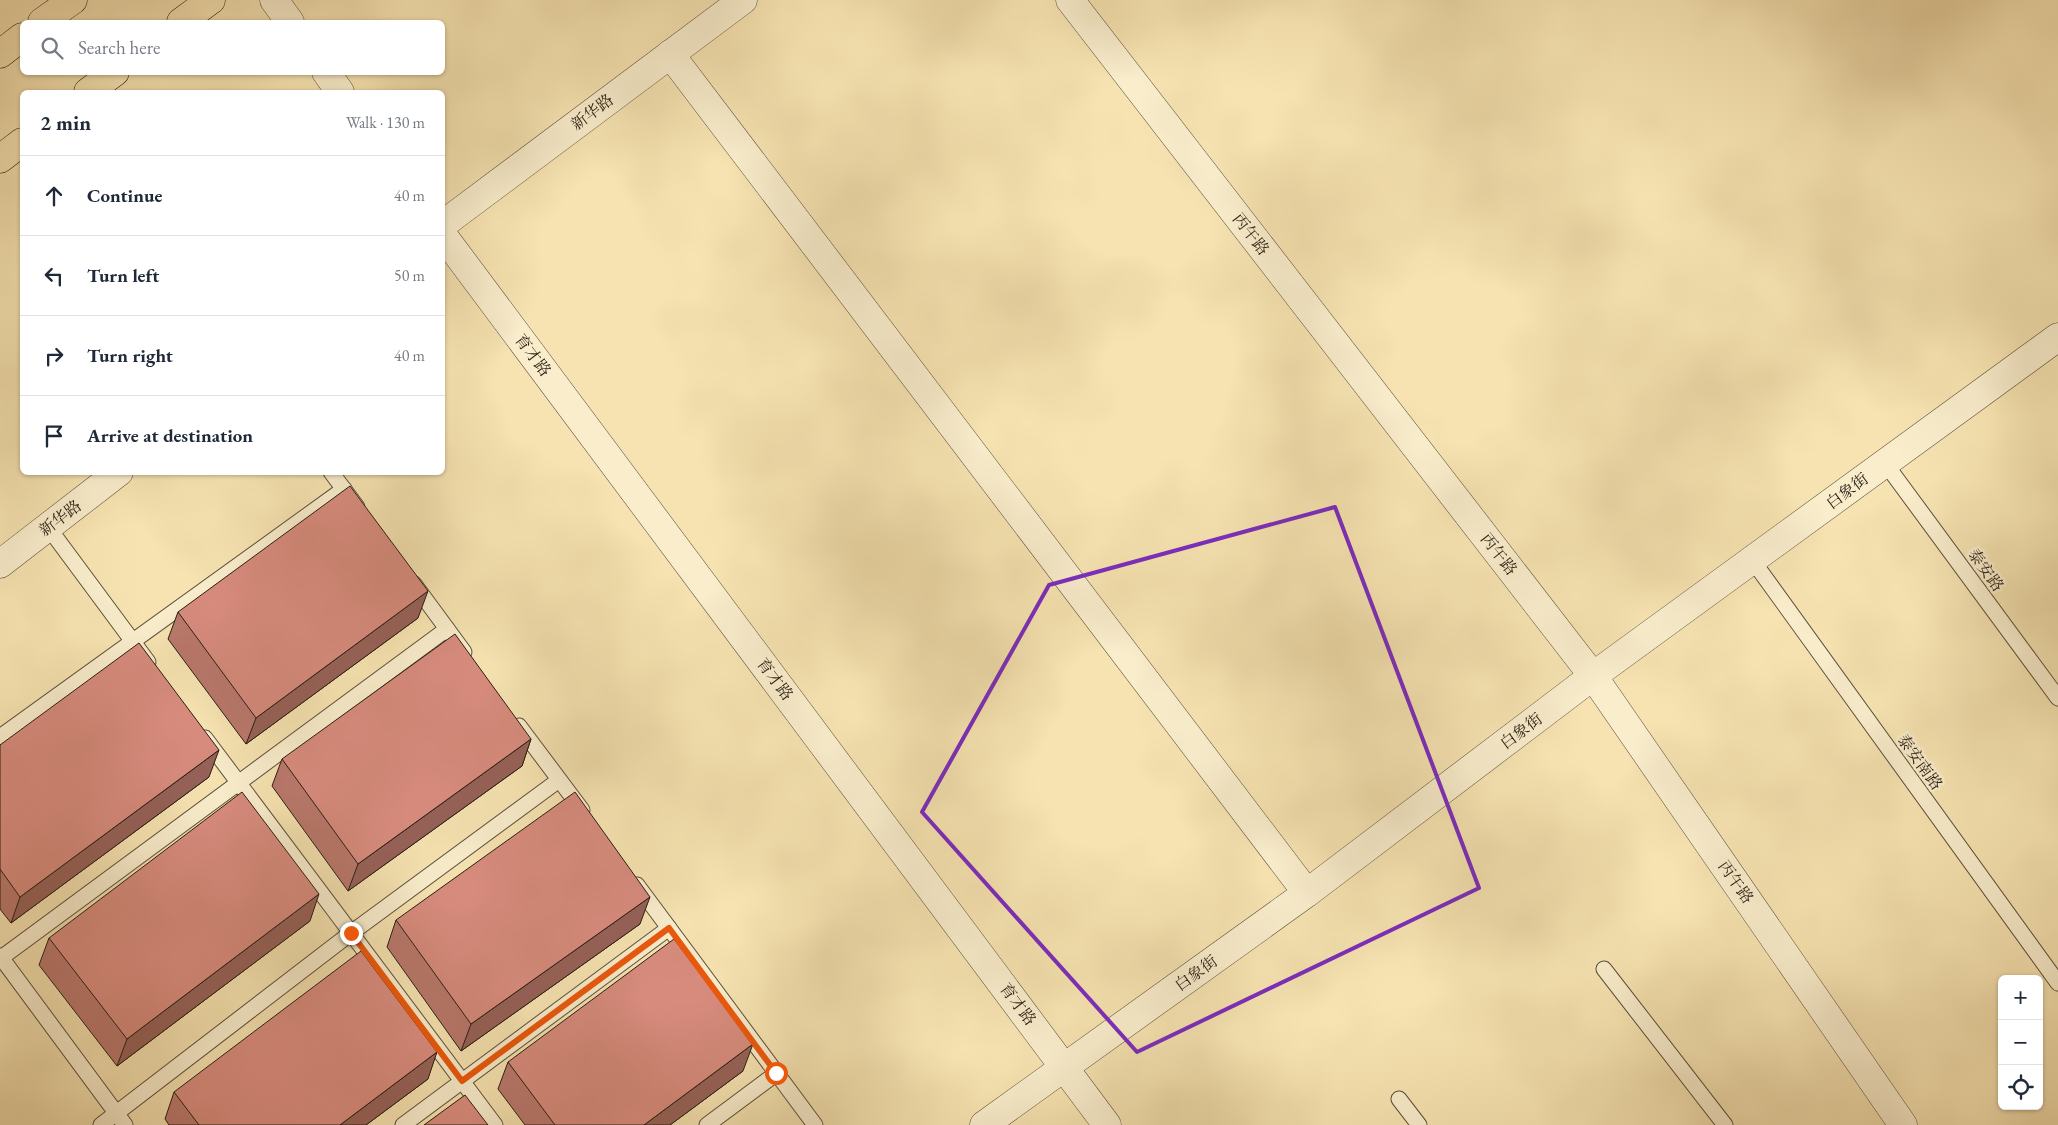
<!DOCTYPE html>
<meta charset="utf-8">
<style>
:root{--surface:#fff;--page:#f6f6f7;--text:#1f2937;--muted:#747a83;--line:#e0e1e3}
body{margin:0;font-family:"EB Garamond","Noto Serif SC",serif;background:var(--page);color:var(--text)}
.controls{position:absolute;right:15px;bottom:15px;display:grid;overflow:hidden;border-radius:8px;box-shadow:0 1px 4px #0004}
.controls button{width:45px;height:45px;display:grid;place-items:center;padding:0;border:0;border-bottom:1px solid var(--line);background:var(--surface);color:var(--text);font:25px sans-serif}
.stop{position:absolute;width:15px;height:15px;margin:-11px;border:4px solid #ea580c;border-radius:50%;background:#fff}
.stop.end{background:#ea580c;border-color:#fff;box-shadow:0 1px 5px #0008}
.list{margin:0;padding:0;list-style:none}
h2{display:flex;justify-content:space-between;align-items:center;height:65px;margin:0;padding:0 20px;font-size:21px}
h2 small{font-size:16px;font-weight:400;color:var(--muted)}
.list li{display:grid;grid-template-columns:32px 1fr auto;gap:15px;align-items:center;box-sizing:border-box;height:80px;padding:0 20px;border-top:1px solid var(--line)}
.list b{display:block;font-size:19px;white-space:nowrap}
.list em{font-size:16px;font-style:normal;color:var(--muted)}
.icon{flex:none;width:28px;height:28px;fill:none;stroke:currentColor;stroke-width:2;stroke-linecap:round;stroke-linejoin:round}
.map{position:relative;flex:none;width:2058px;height:1125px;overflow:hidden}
.search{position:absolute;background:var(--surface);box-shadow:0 1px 4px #0004;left:20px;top:20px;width:425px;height:55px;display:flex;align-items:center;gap:12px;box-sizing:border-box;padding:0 18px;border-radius:8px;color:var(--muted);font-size:19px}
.panel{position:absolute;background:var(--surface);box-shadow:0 1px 4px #0004;left:20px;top:90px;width:425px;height:385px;border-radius:8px}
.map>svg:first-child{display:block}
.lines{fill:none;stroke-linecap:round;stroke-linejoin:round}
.service-casing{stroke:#5c4f3a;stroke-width:17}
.minor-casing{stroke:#5c4f3a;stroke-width:29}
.tertiary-casing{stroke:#5c4f3a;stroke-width:29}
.trunk-casing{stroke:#291e13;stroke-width:29}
.service{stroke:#f9edcc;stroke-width:15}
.minor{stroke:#f9edcc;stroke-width:28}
.tertiary{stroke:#f9edcc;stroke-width:28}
.trunk{stroke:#f6e3b1;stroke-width:28}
.wall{fill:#b9786c;stroke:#291e13}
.shaded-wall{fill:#966158;stroke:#291e13}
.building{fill:#d78b7d;stroke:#291e13}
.route{stroke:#ea580c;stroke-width:6}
.marked{fill:none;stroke:#7b2cbf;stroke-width:4;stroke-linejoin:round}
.labels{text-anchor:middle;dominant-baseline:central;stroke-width:5;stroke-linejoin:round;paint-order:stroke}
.street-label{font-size:16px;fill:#291e13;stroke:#f9edcc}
</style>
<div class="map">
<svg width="2058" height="1125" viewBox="0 0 2058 1125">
<rect width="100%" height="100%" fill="#f6e3b1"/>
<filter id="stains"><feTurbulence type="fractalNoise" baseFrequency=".004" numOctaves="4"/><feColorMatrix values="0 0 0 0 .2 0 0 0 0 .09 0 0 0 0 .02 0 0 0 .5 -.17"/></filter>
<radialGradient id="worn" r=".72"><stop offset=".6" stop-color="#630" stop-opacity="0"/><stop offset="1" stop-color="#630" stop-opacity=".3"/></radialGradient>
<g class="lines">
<g class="service-casing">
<g id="service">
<path d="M1885 463 2058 698"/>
<path d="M331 472 357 507"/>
<path d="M48 527 148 662"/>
<path d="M1753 561 2058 983"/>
<path d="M414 584 464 652"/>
<path d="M519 726 582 810"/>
<path d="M0 737 344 489"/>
<path d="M205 738 495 1125"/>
<path d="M637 885 815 1125"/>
<path d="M0 956 125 1125"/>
<path d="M1 958 447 629"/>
<path d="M1604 969 1725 1125"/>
<path d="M1399 1099 1419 1125"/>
<path d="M101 1125 351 933 559 780"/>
<path d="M403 1125 669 928"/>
<path d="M707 1125 777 1073"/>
</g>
</g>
<g class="minor-casing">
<g id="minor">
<path d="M274 0 290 22"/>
<path d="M1070 0 1593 676 1903 1125"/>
<path d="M670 54 1307 893"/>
<path d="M326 72 340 92"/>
<path d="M442 225 743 0"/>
<path d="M442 234 1107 1125"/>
<path d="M0 564 119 472"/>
</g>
</g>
<g class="tertiary-casing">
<path id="tertiary" d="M984 1125 1307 893 1593 676 2058 337"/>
</g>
<g class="trunk-casing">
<g id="trunk">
<path d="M42 22 73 0"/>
<path d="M181 22 211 0"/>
<path d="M0 54 22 37"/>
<path d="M88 92 115 72"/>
<path d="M0 159 22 142"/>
</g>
</g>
<use href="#service" class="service"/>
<use href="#minor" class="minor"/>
<use href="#tertiary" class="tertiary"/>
<use href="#trunk" class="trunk"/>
</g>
<g class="wall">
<path d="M178 612 418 618 246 744 168 639Z"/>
<path d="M531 739 522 766 348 891 272 786 282 759Z"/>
<path d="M0 745 209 777 11 923 0 909Z"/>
<path d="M396 920 640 924 461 1051 387 947Z"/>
<path d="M310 921 117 1066 39 965 49 938Z"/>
<path d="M508 1062 743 1071 670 1125H525L498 1089Z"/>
<path d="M428 1079 366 1125H169L165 1119 174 1092Z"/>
</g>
<g class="shaded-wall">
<path d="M428 591 418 618 246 744 256 718Z"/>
<path d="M531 739 522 766 348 891 358 864Z"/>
<path d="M219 750 209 777 11 923 20 897Z"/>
<path d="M319 894 310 921 117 1066 127 1039Z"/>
<path d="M650 897 640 924 461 1051 471 1024Z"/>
<path d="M753 1044 743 1071 670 1125H644Z"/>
<path d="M437 1052 428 1079 366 1125H340Z"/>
</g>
<g class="building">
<path d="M350 486 428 591 256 718 178 612Z"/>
<path d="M455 634 531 739 358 864 282 759Z"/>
<path d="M139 643 219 750 20 897 0 869V745Z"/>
<path d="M242 792 319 894 127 1039 49 938Z"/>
<path d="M575 792 650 897 471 1024 396 920Z"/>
<path d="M674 939 753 1044 644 1125H555L508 1062Z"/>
<path d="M361 951 437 1052 340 1125H199L174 1092Z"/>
<path d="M465 1095 488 1125H424Z"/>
</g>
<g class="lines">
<path class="route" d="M351 933 462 1081 669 928 776 1073"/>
</g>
<path class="marked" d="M1335 507 1479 888 1137 1052 922 812 1049 585Z"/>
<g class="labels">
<g class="street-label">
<text transform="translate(592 112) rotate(-37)">新华路</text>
<text transform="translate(1251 234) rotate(52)">丙午路</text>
<text transform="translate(533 355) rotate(53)">育才路</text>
<text transform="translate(1847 491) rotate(-37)">白象街</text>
<text transform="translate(60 518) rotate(-37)">新华路</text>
<text transform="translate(1499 554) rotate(52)">丙午路</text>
<text transform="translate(1986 570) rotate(54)">泰安路</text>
<text transform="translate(775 679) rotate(53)">育才路</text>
<text transform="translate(1521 731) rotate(-37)">白象街</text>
<text transform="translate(1920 762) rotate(54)">泰安南路</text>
<text transform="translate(1736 882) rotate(55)">丙午路</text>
<text transform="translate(1196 973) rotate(-36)">白象街</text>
<text transform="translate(1018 1004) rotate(53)">育才路</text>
</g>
</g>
<rect width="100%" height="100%" filter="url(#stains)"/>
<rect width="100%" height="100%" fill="url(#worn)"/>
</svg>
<div class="controls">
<button>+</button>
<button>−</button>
<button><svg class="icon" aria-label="locate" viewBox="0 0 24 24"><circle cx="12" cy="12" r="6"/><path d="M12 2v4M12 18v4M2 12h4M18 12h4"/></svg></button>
</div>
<div class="stop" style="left:776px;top:1073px"></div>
<div class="stop end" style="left:351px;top:933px"></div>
<div class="search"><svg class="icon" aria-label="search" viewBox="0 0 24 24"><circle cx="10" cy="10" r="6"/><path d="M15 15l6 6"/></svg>Search here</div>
<section class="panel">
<h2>2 min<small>Walk · 130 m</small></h2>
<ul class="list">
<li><svg class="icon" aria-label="ahead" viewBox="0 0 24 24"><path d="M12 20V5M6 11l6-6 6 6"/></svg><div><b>Continue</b></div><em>40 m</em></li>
<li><svg class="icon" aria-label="left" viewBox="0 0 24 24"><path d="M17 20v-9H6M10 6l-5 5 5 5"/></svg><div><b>Turn left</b></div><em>50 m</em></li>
<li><svg class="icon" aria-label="right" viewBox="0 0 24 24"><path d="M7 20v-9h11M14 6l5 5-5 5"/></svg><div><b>Turn right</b></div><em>40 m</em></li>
<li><svg class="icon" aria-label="arrive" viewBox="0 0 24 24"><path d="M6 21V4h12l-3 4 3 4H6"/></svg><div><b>Arrive at destination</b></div></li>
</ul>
</section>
</div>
